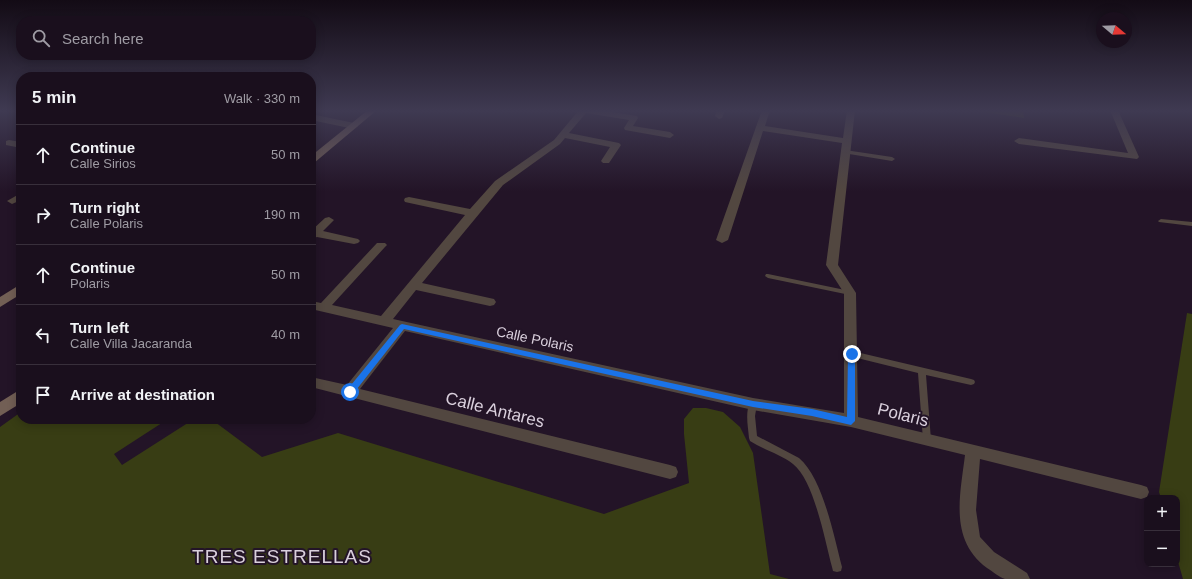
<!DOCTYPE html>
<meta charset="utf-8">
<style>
:root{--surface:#1a0f1d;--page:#231826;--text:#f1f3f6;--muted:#9f9ca4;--line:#382f3b}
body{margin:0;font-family:Helvetica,sans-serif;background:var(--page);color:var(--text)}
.controls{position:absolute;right:12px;bottom:12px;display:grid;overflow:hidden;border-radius:8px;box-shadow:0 2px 10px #0003}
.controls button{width:36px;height:36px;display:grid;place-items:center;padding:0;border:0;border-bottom:1px solid var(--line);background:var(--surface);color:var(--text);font:20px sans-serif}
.compass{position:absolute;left:1096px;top:12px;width:36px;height:36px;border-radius:50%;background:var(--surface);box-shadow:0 2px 10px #0003;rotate:109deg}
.stop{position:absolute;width:12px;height:12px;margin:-9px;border:3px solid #1a73e8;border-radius:50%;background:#fff}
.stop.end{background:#1a73e8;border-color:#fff;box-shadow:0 1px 4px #0008}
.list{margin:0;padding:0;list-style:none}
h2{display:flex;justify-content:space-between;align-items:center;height:52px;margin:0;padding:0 16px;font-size:17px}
h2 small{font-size:13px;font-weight:400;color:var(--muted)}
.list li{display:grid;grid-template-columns:26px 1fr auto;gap:12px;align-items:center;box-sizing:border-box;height:60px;padding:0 16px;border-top:1px solid var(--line)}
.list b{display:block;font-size:15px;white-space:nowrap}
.list p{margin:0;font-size:13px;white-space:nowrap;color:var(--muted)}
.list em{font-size:13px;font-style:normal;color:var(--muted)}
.icon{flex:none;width:22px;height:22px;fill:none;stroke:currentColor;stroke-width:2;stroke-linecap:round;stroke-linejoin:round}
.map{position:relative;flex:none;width:1192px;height:579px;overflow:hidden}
.search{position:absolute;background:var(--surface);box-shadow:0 2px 10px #0003;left:16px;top:16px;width:300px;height:44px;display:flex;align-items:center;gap:10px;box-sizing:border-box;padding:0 14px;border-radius:16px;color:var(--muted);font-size:15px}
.panel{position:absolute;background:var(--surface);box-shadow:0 2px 10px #0003;left:16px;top:72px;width:300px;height:352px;border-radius:16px}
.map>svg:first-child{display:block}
.green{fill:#383d14}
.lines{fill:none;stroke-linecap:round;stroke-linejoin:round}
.service{fill:#524740;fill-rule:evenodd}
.minor{fill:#524740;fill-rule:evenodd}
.secondary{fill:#725f55;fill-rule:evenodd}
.route{fill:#1a73e8}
.labels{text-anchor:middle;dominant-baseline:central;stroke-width:4;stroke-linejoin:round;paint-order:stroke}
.street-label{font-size:14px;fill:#d9cfdc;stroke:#231427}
.near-street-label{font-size:17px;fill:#d9cfdc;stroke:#231427}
.near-quarter-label{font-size:19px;letter-spacing:1px;fill:#d9cfdc;stroke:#231427}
</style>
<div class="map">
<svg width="1192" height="579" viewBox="0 0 1192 579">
<rect width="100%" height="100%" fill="#231427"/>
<g class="green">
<path d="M982 110H1023L1024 118 983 112Z"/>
<path d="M1187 313 1192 314V579H1183L1177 558V498H1161L1159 492Z"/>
<path d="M693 408H706L723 412 740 427 753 453 770 574 789 579H0V427L21 412V419H168L114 454 122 465 194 419H211L262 457 338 433 604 514 689 483 684 434V419Z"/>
</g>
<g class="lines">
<g class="service">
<path d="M845 150 892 157 895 159 892 161 843 153 842 152Z"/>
<path d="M1161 219 1192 222V226L1159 222 1158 221Z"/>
<path d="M766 274H768L850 291 854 293 850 295 768 278 765 276Z"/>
<path d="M852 351 971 379 974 380 975 382 974 384 971 385 926 375 931 440 930 443 927 444 924 443 923 440 918 373 849 356 848 354 849 352Z"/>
<path d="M753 401 756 402 757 404 755 416 757 436 799 458C823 478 834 537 842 567L841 571 837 572 833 571 832 567C825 541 814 480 793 464 780 454 764 450 750 441L749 438C748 426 745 413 750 402Z"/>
</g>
<g class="minor">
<path d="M579 110H600L637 116 638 118 633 126 670 132 674 135 670 138 625 130 624 128 629 120 586 113 569 133 619 143 621 145 609 163H603L601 161 610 147 565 138 560 144 503 185 422 283 494 299 496 302 494 305 490 306 416 290 393 319 753 398 844 413V293L826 265 842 143 763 131 728 240 722 243 716 240 762 110H770L765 126 843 138 847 110H855L838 265 856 293 858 417 1141 485 1147 487 1149 492 1147 497 1141 499 980 459 976 510 980 537 994 552 1027 573 1030 579C1022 579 1013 579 1005 579 1000 578 992 571 987 568 949 540 960 496 965 455L851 427 753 410 405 331 360 389 670 465 676 467 678 472 676 477 670 479 311 387V377L347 385 393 328 311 309V301L321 303 377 243H385L387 245 385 247 332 305 381 316 465 215 405 202 404 200 405 198 409 197 470 209 495 181 554 140Z"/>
<path d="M717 110H725L722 118 719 119 715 116Z"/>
<path d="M1110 110H1118L1139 157 1137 159 1019 144 1014 141 1019 138 1128 153Z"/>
<path d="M311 114 354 123 358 126 354 129 311 120Z"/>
<path d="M9 140 21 142V148L6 145V141Z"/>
<path d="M21 193V200L12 204 7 201Z"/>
<path d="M329 217 334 220 323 231 358 239 360 241 358 243 354 244 317 237 311 239V231L325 218Z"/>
</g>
<g class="secondary">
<path d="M368 110H377L314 163 311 164V156Z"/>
<path d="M21 284V294L0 307V297Z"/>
<path d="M21 389V403L0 416V402Z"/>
</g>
</g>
<linearGradient id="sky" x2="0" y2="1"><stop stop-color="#130b15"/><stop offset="0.58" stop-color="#3f3a52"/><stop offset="1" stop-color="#3f3a52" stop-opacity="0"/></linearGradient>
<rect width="1192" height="191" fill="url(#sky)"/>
<path class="route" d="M402 324 753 401 812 409 847 417 848 354 852 351 855 354V421L851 425 812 416 753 407 404 329 353 394H347V390L400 325Z"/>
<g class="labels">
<g class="street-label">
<text transform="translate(535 339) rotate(12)">Calle Polaris</text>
</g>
<g class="near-street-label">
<text transform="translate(495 410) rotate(14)">Calle Antares</text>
<text transform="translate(903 415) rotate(14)">Polaris</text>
</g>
<g class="near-quarter-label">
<text x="282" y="556">TRES ESTRELLAS</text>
</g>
</g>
</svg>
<div class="controls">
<button>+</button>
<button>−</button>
</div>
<svg class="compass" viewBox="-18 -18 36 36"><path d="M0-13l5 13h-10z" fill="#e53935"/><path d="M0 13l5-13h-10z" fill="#9f9ca4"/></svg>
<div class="stop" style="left:350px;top:392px"></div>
<div class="stop end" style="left:852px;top:354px"></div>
<div class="search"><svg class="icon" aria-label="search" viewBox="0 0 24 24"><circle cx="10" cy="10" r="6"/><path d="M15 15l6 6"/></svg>Search here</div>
<section class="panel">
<h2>5 min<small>Walk · 330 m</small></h2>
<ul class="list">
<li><svg class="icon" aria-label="ahead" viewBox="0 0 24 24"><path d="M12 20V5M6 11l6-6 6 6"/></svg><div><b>Continue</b><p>Calle Sirios</p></div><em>50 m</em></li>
<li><svg class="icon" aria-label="right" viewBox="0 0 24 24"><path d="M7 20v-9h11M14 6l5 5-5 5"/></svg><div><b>Turn right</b><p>Calle Polaris</p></div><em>190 m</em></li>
<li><svg class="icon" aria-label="ahead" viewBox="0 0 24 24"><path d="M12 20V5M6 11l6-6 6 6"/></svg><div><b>Continue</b><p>Polaris</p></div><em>50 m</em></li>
<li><svg class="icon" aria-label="left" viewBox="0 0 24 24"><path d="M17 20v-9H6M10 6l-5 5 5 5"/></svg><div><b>Turn left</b><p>Calle Villa Jacaranda</p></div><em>40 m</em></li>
<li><svg class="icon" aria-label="arrive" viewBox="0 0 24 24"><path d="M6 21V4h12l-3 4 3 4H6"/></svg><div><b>Arrive at destination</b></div></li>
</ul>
</section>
</div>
